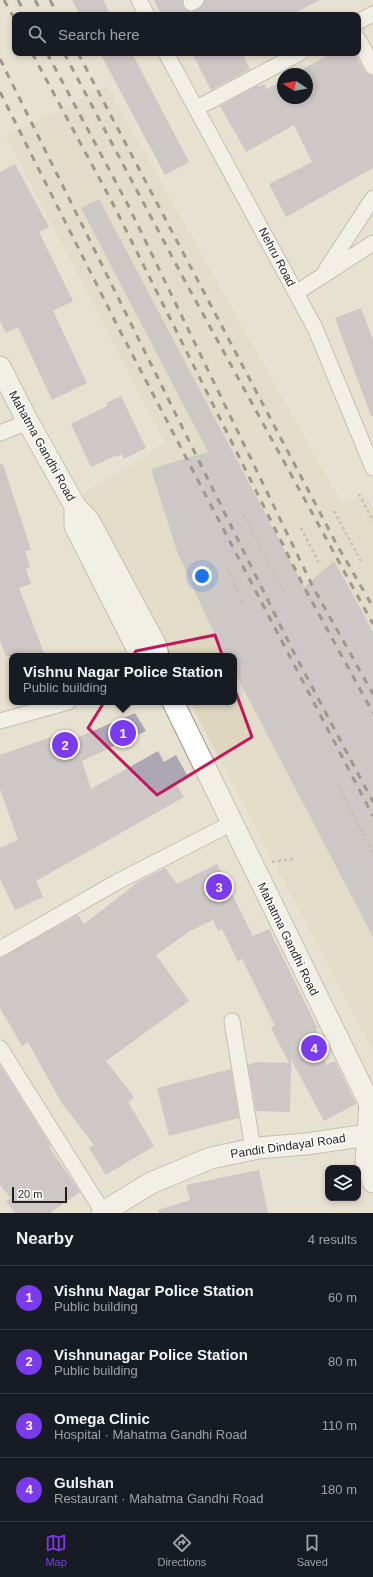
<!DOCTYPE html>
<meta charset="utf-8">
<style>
:root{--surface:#171b24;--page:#20242c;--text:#f1f3f6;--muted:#9ea1a6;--line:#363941;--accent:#7c3aed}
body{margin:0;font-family:Helvetica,sans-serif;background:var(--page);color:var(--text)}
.controls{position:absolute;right:12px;bottom:12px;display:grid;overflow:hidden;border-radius:8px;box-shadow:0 2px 6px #0003}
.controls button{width:36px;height:36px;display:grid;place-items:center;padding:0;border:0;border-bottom:1px solid var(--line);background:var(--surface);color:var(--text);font:20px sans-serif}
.compass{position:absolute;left:277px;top:68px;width:36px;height:36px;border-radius:50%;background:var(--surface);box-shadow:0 2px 6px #0003;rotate:281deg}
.scale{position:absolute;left:12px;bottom:10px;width:55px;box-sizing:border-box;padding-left:4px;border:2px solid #201e18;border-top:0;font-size:11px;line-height:14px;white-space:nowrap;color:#201e18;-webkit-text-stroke:3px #fff;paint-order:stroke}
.you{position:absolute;left:202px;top:576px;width:14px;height:14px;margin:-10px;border:3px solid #fff;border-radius:50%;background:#1a73e8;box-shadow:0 0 0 6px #1a73e833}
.badge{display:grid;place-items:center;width:26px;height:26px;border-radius:50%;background:var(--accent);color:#fff;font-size:13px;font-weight:700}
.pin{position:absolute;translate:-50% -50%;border:2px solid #fff;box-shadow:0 1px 4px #0006}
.popup{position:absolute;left:9px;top:653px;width:228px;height:52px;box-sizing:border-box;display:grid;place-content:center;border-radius:8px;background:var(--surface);filter:drop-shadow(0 1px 3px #0005);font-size:13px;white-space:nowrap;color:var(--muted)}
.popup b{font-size:15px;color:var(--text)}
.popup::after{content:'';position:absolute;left:50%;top:100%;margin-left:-8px;border:8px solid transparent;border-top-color:var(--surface)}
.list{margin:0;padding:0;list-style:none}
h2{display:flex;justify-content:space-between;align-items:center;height:52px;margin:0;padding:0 16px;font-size:17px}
h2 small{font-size:13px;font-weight:400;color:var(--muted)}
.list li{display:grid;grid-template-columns:26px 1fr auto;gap:12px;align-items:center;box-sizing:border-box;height:64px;padding:0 16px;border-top:1px solid var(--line)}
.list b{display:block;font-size:15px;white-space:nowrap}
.list p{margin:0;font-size:13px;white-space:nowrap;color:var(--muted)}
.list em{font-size:13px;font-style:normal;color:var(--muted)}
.icon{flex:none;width:22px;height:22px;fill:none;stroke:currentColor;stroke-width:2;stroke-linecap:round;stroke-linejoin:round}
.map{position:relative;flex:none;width:373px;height:1213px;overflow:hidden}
.search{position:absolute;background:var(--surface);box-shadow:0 2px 6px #0003;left:12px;right:12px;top:12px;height:44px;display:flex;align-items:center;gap:10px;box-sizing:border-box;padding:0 14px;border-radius:8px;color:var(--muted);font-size:15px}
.sheet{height:308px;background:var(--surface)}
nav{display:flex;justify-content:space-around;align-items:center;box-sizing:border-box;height:56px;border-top:1px solid var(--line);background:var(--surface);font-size:11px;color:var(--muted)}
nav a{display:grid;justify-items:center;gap:2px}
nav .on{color:var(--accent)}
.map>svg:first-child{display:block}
.built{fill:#ddd5bd}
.building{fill:#ada6b5}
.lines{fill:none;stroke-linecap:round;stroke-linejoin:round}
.street-casing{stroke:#9a9586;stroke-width:17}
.secondary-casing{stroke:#9a9586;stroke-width:23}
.path{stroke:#9c988b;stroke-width:2.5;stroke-dasharray:3 3;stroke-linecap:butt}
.street{stroke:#fff;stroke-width:15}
.secondary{stroke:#fff;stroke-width:21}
.rail{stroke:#444139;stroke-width:3;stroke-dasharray:7 7;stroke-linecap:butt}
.marked{fill:none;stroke:#c2185b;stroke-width:3;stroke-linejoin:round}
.labels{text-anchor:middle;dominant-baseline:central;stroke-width:3;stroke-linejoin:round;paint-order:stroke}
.street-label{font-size:12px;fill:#201e18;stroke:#fff}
</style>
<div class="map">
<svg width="373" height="1213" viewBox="0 0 373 1213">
<rect width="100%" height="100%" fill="#e7e1d1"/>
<path class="built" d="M107 86 341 502 366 496 373 509V1051L190 702H234V656H166L82 495 165 443 6 136Z"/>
<g class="building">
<path d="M72 0H103L111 15H80Z"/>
<path d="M154 0H183L184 8 191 12 201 7 205 0H320L291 15H161Z"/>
<path d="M100 53H132L189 162 165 175Z"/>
<path d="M192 53H242L250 69 211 90Z"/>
<path d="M332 53H355L365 72 373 76V168L286 217 269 184 312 162 294 125 246 152 220 106 258 85 259 87 264 84 267 89 283 80V98H307V74H294Z"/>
<path d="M15 164 49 227 39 232 73 301 53 311 87 383 52 400 18 327 6 333 0 321V172Z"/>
<path d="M99 199 304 587 334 561 373 632V937L234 671V656H226L205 614 177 551 151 469 208 452 81 208Z"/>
<path d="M361 308 373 340V416H371L335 318Z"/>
<path d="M121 396 146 448 124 459 122 454 116 457 115 456 91 467 71 424 107 406 106 403Z"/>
<path d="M0 464H3L31 550 25 551 30 567 26 569 31 584 19 588 44 653 36 656H6L0 641Z"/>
<path d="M135 713 146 731 82 761 91 789 158 751 164 762 176 755 187 775 175 782 184 797 36 881 43 897 15 910 0 879V848L18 840 0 789V755L71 730 74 739Z"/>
<path d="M217 864 253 936 269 929 318 1029H316L326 1065 335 1061 356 1104 324 1121 291 1059 290 1112 256 1111 248 1065 257 1062 289 1063 271 1028 275 1026 242 959 238 962 222 929 218 931 213 920 190 931 156 955 189 1001 106 1061 134 1097 128 1102 154 1146 106 1175 89 1148 94 1145 61 1102 28 1042 22 1046 0 1008V958L78 915 84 924 138 882 165 868 177 884Z"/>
<path d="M0 1065 51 1146 49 1147 80 1192 50 1213H15L6 1201 11 1198 0 1185Z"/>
<path d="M231 1069 239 1118 169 1136 157 1088Z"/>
<path d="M259 1170 268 1213H159L158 1210 190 1200 186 1185Z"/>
</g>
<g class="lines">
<g class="street-casing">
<g id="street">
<path d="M139 0 147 15"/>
<path d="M191 3 196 0"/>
<path d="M358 22 373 14"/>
<path d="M358 39 373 67"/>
<path d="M166 53 315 328 373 468"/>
<path d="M197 108 300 53"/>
<path d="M326 270 373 198"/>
<path d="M296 293 373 243"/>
<path d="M0 433 28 422"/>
<path d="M0 721 68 702"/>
<path d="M0 949 117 882 232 823"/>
<path d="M232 1021 253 1149"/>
<path d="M0 1048 103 1212"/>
</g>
</g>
<g class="secondary-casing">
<g id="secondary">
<path d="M0 367 28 422 75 506V526L141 656"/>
<path d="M75 506 89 521 156 646 158 656"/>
<path d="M173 702 370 1104 366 1162 373 1182"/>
<path d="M102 1213 151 1183 211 1158 258 1148 306 1144 368 1135"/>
</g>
</g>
<g class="path">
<path d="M359 494 373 521"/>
<path d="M334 511 362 563"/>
<path d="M244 514 284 593"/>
<path d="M301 528 320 565"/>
<path d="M227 567 243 603"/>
<path d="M338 786 373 852"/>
<path d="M272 862 293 859"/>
</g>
<use href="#street" class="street"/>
<use href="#secondary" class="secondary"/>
<g class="rail">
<path d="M4 0 15 20"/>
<path d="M18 0 26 15"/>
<path d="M35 0 43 15"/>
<path d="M50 0 58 15"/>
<path d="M32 53 112 202 304 587 373 713"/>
<path d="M47 53 128 205 313 587 373 694"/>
<path d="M64 53 186 283 373 624"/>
<path d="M78 53 337 545 373 607"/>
<path d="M0 59 292 649 373 802"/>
<path d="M0 92 118 327 373 816"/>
</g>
</g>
<path d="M0 0H373V1213H0ZM215 635 252 737 157 795 88 728 136 651Z" fill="#e7e1d1" fill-opacity=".55" fill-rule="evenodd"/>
<path class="marked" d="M215 635 252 737 157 795 88 728 136 651Z"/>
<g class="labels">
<g class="street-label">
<text transform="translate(277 257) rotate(62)">Nehru Road</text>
<text transform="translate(42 446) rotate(61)">Mahatma Gandhi Road</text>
<text transform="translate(288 939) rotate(64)">Mahatma Gandhi Road</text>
<text transform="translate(288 1146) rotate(-8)">Pandit Dindayal Road</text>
</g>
</g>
</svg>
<div class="controls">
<button><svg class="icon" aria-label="layers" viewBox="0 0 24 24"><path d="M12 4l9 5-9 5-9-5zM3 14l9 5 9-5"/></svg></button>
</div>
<svg class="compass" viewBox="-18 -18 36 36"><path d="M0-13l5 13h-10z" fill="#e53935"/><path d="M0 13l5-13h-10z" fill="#9ea1a6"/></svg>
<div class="scale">20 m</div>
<div class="you"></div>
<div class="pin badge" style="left:123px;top:733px">1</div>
<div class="popup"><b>Vishnu Nagar Police Station</b>Public building</div>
<div class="pin badge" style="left:65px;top:745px">2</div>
<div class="pin badge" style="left:219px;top:887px">3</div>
<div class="pin badge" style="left:314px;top:1048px">4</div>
<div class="search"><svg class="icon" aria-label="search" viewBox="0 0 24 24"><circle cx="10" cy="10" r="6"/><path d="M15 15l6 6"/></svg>Search here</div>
</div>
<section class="sheet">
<h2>Nearby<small>4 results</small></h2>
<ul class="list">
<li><span class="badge">1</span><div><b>Vishnu Nagar Police Station</b><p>Public building</p></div><em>60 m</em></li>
<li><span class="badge">2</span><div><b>Vishnunagar Police Station</b><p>Public building</p></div><em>80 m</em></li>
<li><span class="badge">3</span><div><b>Omega Clinic</b><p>Hospital · Mahatma Gandhi Road</p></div><em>110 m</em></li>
<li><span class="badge">4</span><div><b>Gulshan</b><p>Restaurant · Mahatma Gandhi Road</p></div><em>180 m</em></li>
</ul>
</section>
<nav>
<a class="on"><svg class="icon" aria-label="map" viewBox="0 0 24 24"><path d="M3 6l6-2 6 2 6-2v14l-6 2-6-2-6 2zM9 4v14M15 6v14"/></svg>Map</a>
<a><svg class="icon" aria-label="directions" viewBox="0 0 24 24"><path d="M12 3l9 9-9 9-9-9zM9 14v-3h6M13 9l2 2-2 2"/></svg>Directions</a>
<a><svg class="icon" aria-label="saved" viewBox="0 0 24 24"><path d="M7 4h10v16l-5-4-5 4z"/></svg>Saved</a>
</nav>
